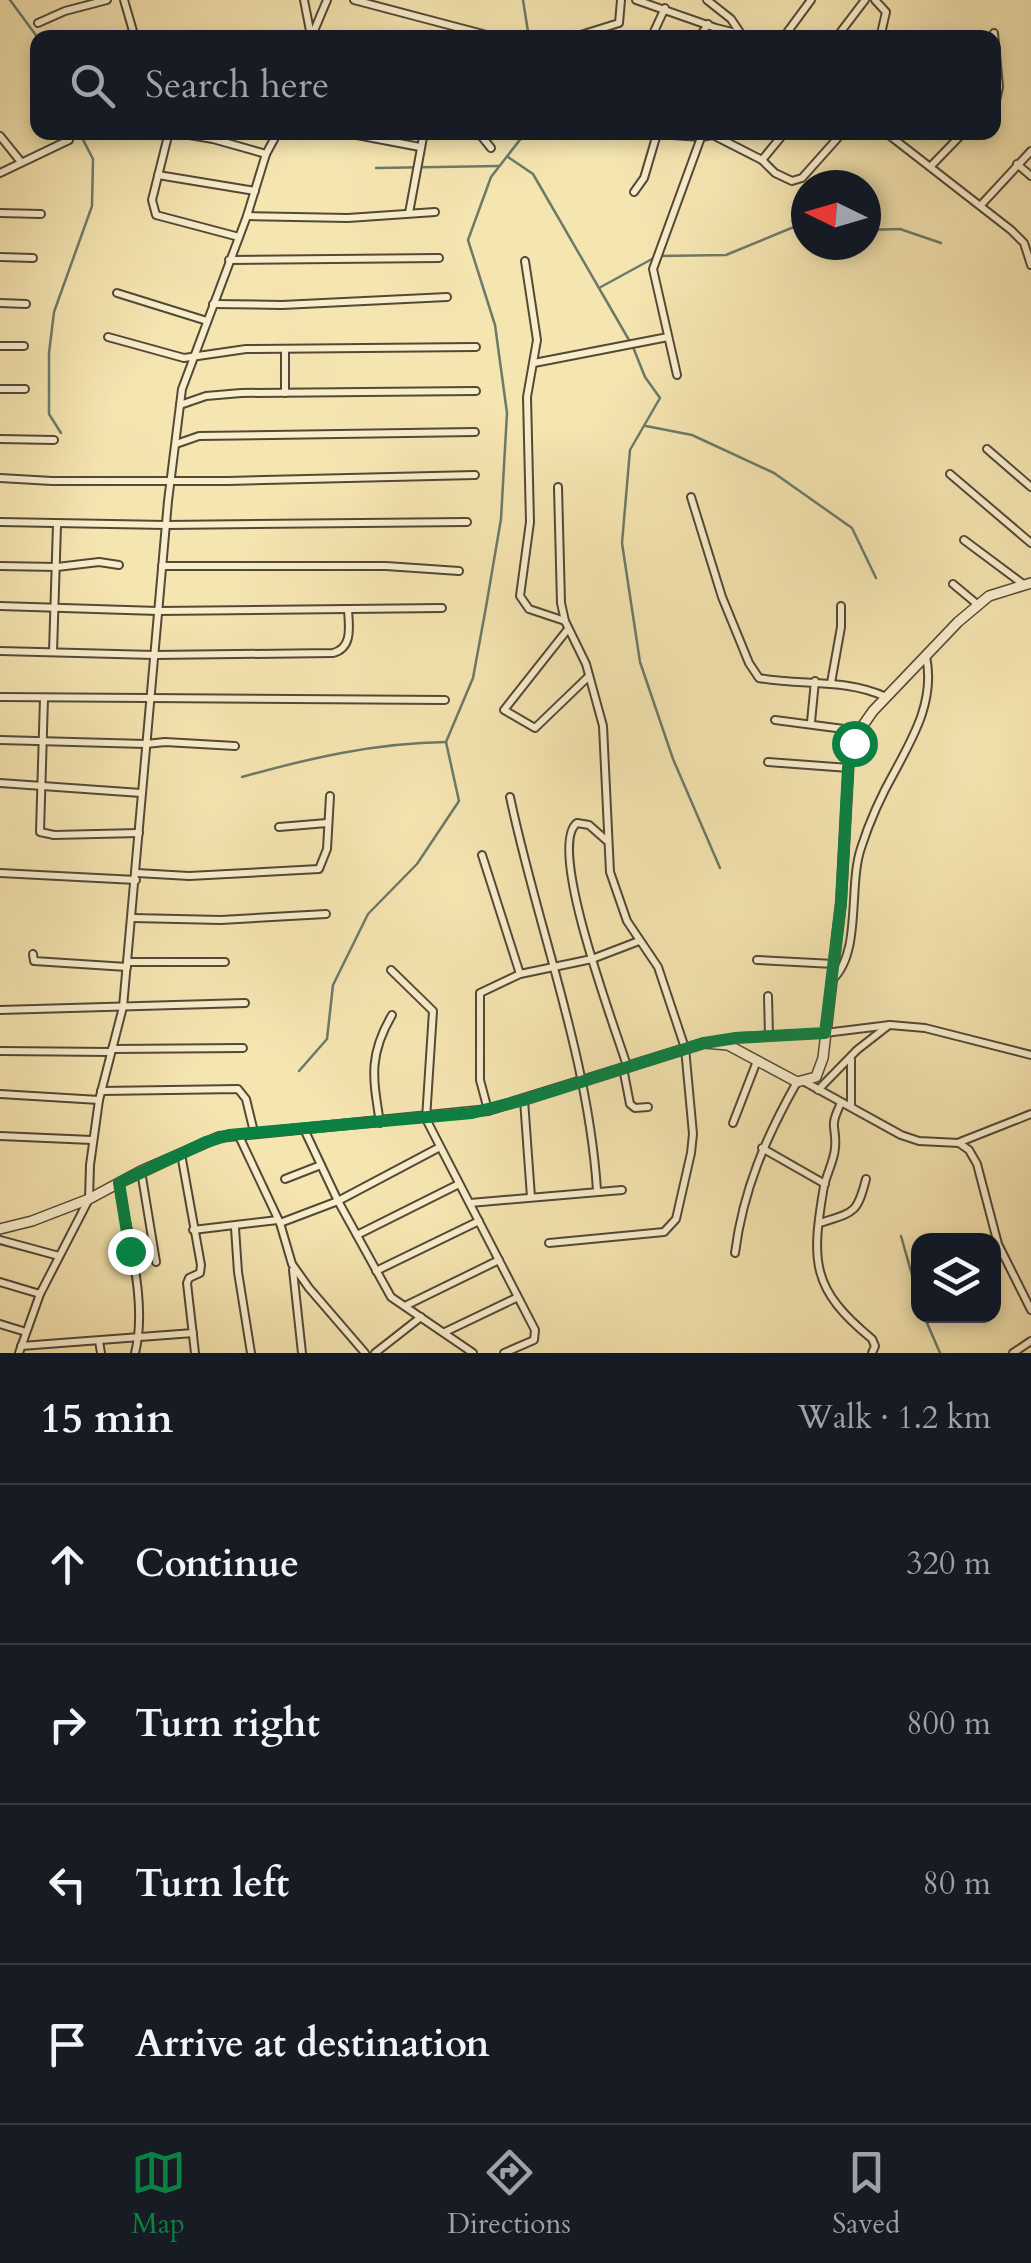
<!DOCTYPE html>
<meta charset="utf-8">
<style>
:root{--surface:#171b24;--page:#242831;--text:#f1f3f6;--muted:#9ea1a6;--line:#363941;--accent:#0b8043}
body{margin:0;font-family:Cardo,serif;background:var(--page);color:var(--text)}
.controls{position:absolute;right:30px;bottom:30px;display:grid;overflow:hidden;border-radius:20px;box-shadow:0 5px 15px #0003}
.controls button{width:90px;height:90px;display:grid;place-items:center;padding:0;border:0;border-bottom:2px solid var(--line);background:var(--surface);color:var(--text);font:50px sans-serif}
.compass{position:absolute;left:791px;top:170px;width:90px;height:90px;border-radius:50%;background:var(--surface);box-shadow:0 5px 15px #0003;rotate:275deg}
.stop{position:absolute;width:30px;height:30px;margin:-22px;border:8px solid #0b8043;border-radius:50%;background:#fff}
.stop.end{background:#0b8043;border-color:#fff;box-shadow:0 2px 10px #0008}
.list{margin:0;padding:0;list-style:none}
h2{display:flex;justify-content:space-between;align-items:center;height:130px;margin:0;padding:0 40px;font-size:42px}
h2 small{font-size:32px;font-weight:400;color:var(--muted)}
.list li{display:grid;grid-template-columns:65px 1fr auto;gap:30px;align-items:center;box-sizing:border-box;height:160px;padding:0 40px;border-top:2px solid var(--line)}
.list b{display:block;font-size:38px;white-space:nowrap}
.list em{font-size:32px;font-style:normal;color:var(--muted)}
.icon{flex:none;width:55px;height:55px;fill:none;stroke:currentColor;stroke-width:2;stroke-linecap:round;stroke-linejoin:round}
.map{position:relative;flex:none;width:1031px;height:1353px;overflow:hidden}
.search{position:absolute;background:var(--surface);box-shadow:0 5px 15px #0003;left:30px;right:30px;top:30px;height:110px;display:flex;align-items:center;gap:25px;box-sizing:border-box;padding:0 35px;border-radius:20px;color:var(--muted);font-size:38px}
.sheet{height:770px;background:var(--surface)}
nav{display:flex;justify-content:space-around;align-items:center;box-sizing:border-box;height:140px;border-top:2px solid var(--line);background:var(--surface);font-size:28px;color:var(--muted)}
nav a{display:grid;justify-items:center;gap:5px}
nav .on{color:var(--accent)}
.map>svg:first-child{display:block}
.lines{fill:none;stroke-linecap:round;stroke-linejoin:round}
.stream{stroke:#6b7a6a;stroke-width:2.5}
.minor-casing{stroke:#544837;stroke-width:10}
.tertiary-casing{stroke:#544837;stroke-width:12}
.minor{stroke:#f8eecc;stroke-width:6}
.tertiary{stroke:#f8eecc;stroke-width:9}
.route{stroke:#0b8043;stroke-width:12}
</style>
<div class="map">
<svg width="1031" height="1353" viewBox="0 0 1031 1353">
<rect width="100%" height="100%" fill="#f5e5b1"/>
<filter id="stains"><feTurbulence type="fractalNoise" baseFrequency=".002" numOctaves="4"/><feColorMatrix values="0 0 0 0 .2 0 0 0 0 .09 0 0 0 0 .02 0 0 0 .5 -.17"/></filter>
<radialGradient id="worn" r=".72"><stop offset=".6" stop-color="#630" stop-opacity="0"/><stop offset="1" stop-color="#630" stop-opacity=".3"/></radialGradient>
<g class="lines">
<g class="stream">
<path d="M10 0 38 38"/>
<path d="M523 0 529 38"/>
<path d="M508 157 533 174 629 340"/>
<path d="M376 168 499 166"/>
<path d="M866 230 900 229 941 243"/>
<path d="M659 256 726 255 806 222"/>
<path d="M599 288 652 259"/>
<path d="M633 347 645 377 660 398 630 450 622 543 640 662 673 759 720 868"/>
<path d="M646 426 692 435 774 473 852 528 876 578"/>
<path d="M61 433 49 414V353L54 312 92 206 93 159 79 132"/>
<path d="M242 777C310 758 375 743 446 742"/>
<path d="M299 1071 327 1039 333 985 368 914 417 864 459 801 446 742 473 678 486 607 501 519 507 413 495 325 468 240 491 177 526 132"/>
<path d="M901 1236 918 1296"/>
<path d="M924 1316 940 1353"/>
</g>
<g class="minor-casing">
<g id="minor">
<path d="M124 0 135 38"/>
<path d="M304 0 311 36"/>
<path d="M354 0 498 38"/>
<path d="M636 0 716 28 756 38"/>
<path d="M707 0 731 19 739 31"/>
<path d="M875 0 886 12 880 38"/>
<path d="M38 23 65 11 107 0"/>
<path d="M311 38 327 0"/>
<path d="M571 38 619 23 621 0"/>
<path d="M651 38 665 8"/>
<path d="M699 38 708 24"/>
<path d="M783 38 811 0"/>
<path d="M836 38 865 0"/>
<path d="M994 110 999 87 994 33"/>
<path d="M169 132 152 200 156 215 239 237"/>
<path d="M172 132 213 139 266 154"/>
<path d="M341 132 420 147"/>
<path d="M478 132 491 148"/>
<path d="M628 132 701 137 713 135 762 160 785 132"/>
<path d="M885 132 1011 230 1024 243 1031 265"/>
<path d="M0 136 21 162"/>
<path d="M762 160 775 173 792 181 802 178 843 132"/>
<path d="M1017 164 1031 176"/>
<path d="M931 166 964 132"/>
<path d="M0 173 69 140"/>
<path d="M158 175 255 191"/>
<path d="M634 192 644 178 657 134"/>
<path d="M981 205 1031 151"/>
<path d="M0 213 41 214"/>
<path d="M409 213 424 132"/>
<path d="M247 216 348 218 435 212"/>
<path d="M0 257 33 258"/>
<path d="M229 260 439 258"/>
<path d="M525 261 537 340 527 397 530 522 520 596 529 609 565 621"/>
<path d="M117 293 207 321"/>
<path d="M0 303 26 304"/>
<path d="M213 304 282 305 447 297"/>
<path d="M108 337 184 358 246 349 476 347"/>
<path d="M0 346H24"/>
<path d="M285 350V393"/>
<path d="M534 363 668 337"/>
<path d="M677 375 653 269 703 132"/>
<path d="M0 389H25"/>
<path d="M180 405 206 396 241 393 476 391"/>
<path d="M0 439 54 440"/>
<path d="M176 444 199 436 475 432"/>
<path d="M987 449 1031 487"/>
<path d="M950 474 1031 543"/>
<path d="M0 478 52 481H228L475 475"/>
<path d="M691 497 722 597 749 663 759 678C802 686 845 678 886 697"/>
<path d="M0 522 166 525 467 522"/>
<path d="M964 540 1023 584"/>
<path d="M0 566 57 567 99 562 119 565"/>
<path d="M162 566H386L459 571"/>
<path d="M953 584 977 604"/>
<path d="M0 606 158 611 442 608"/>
<path d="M568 629 504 710 535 728 588 677"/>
<path d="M0 651 154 655 333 653C353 648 349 626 348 610"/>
<path d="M53 652 57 525"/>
<path d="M831 683 841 627V606"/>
<path d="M0 697 445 700"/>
<path d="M44 698 40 832 54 835 139 833"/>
<path d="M775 720 859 731"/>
<path d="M811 722 815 681"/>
<path d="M0 740 146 744 165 742 235 746"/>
<path d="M768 762 849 768"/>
<path d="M0 783 141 793"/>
<path d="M510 797C538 929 588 1055 597 1190"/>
<path d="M279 827 327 823"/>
<path d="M606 840 589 825 577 823C546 846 615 1027 627 1066"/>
<path d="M482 855 520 974"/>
<path d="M0 873 136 880"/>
<path d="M137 873 189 876 319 869 327 849 330 796"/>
<path d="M133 918 221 920 326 914"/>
<path d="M33 954 34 961 127 967"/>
<path d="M757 960 834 964"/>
<path d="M128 962H225"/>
<path d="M391 970 433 1011 426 1119 535 1330 534 1340 504 1353"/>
<path d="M832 980C862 953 848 886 861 848 869 823 882 794 895 771 915 734 935 699 926 656"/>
<path d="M768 996 769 1036"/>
<path d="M0 1010 245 1003"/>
<path d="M722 1042 736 1037 825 1033 890 1025 925 1028 1031 1055"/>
<path d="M112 1049 243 1048"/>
<path d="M0 1051 111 1052"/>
<path d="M623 1068 630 1104 635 1108 648 1107"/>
<path d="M805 1082 901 1135 919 1141 959 1143 969 1150 977 1164 998 1244 1031 1310"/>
<path d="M818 1090 857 1050 889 1025"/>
<path d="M101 1091 238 1089 246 1099 254 1132"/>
<path d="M0 1094 99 1100"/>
<path d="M524 1100 531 1197"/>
<path d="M841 1103C828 1130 837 1124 835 1148 834 1161 827 1173 824 1186 811 1262 811 1289 872 1339L875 1346 872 1353"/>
<path d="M851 1107V1060"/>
<path d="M488 1110 480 1080V993L520 974 592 959 639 941"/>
<path d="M380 1123C373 1078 368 1056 392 1015"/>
<path d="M733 1123 757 1061"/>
<path d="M304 1129 338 1201 391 1297 473 1353"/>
<path d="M238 1134 280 1223 292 1264 309 1288 365 1353"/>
<path d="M0 1136 92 1140"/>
<path d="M960 1142 1031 1114"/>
<path d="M762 1148 825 1184"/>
<path d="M181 1154 201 1265 200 1273 189 1278 187 1283 195 1353"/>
<path d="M141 1171 156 1262"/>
<path d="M285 1179 321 1165"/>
<path d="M119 1183C127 1236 148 1301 135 1353"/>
<path d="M470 1203 622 1190"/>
<path d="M280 1223 338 1201 440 1147"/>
<path d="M820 1223C854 1212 857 1214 866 1179"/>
<path d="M235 1228 238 1272 251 1353"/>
<path d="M193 1230 278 1220"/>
<path d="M357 1235 459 1184"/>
<path d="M0 1240 59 1256"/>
<path d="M549 1243 664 1232 676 1219 691 1153 693 1134 685 1048 658 967 627 921 610 872 603 726 586 664 565 621 561 603 558 487"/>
<path d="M735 1253C743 1190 766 1137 797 1082"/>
<path d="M293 1270 302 1353"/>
<path d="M376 1271 479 1221"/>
<path d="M0 1282 40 1294"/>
<path d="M405 1306 499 1260"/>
<path d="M0 1324 26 1332"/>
<path d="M445 1332 516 1298"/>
<path d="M99 1341 101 1353"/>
<path d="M21 1346 193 1333"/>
<path d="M19 1353 40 1294 89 1199 90 1165 99 1100 123 1007 168 501 182 389 247 216 266 154 278 132"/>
<path d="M375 1353 421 1317"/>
<path d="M1013 1353 1031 1341"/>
</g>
</g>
<g class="tertiary-casing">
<path id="tertiary" d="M0 1229 32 1221 89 1199 141 1171 219 1137 488 1110 704 1043 728 1045 797 1082 816 1077 823 1058 841 903 849 759 859 731 873 711 958 622 989 596 1031 583"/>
</g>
<use href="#minor" class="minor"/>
<use href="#tertiary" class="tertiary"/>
</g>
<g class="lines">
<path class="route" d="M130 1251 119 1183 206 1142 229 1135 472 1113 524 1100 704 1043 736 1038 825 1033 841 902 848 768 854 743"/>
</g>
<rect width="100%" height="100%" filter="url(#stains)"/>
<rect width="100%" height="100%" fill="url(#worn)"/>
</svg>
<div class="controls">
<button><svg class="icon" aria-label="layers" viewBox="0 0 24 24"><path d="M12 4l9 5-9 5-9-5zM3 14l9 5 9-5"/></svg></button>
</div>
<svg class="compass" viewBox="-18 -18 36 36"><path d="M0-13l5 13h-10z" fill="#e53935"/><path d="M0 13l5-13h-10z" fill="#9ea1a6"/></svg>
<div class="stop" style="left:854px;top:743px"></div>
<div class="stop end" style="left:130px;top:1251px"></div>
<div class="search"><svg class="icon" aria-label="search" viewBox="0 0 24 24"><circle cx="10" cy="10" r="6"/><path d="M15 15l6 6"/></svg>Search here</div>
</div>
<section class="sheet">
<h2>15 min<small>Walk · 1.2 km</small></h2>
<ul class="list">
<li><svg class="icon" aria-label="ahead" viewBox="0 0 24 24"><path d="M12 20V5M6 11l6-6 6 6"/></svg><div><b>Continue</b></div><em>320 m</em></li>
<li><svg class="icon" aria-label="right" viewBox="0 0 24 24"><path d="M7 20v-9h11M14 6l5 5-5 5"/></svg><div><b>Turn right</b></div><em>800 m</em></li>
<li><svg class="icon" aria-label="left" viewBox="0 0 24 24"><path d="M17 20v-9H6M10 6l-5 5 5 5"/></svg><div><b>Turn left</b></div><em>80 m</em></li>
<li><svg class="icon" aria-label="arrive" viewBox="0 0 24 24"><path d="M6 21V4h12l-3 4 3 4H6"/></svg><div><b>Arrive at destination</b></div></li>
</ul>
</section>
<nav>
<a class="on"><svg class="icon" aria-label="map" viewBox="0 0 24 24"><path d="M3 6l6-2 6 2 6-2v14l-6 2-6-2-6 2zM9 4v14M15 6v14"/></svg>Map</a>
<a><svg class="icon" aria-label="directions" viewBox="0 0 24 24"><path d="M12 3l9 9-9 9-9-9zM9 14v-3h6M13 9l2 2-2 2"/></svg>Directions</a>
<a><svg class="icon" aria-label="saved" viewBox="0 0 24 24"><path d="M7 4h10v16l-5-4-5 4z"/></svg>Saved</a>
</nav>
